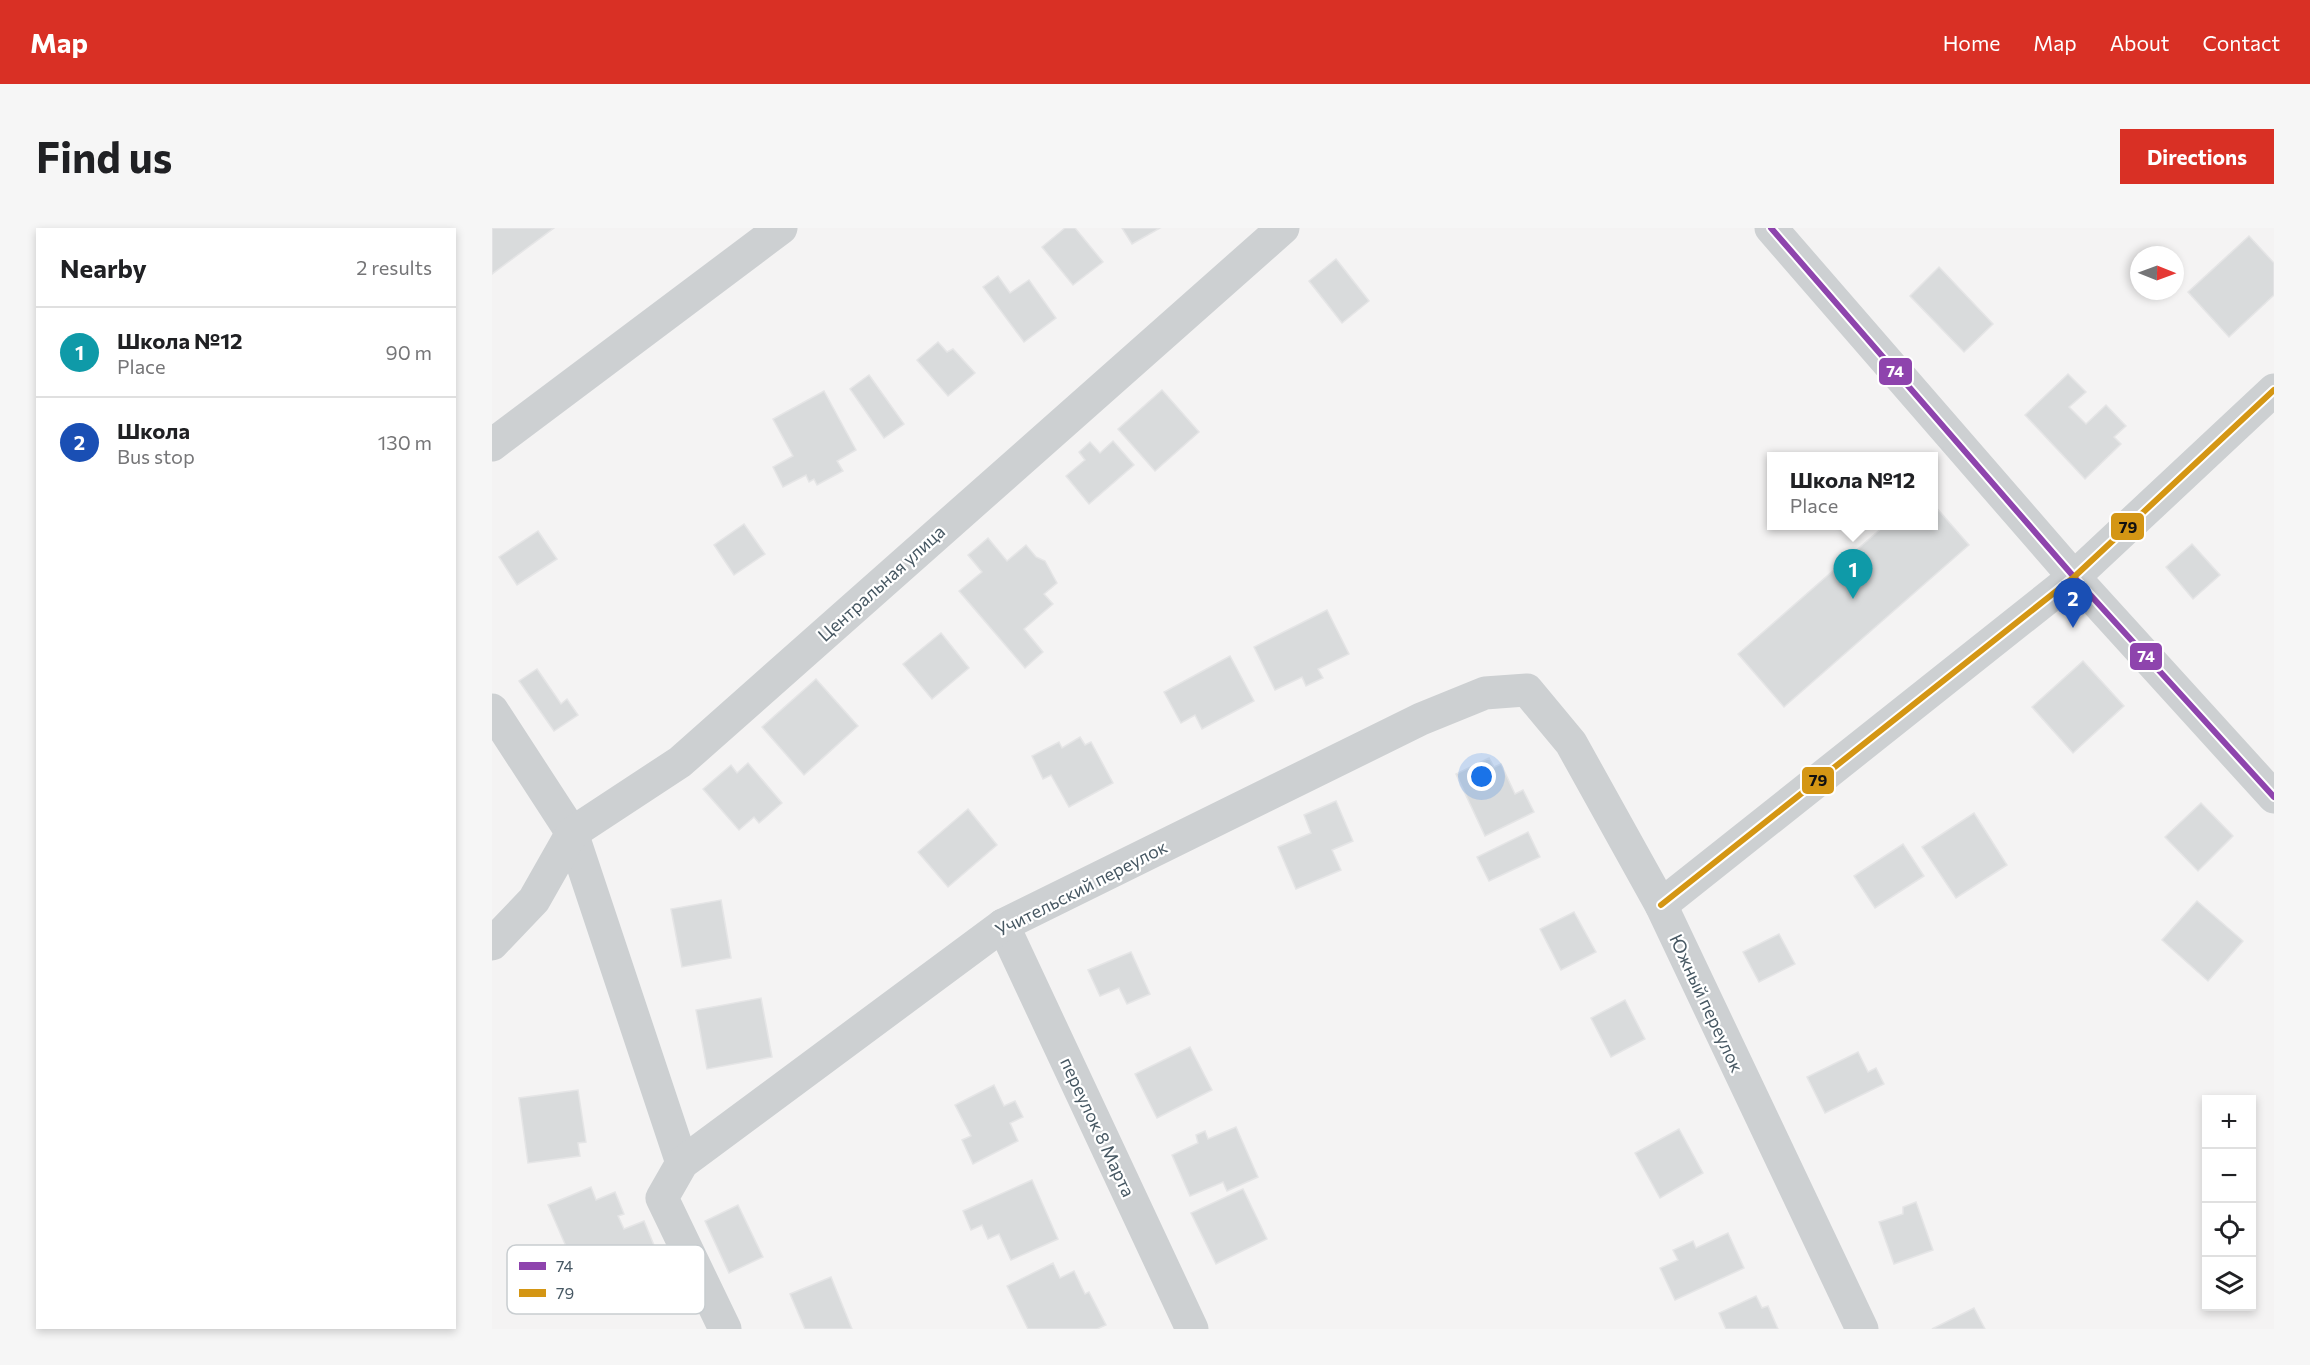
<!DOCTYPE html>
<meta charset="utf-8">
<style>
:root{--surface:#fff;--page:#f6f6f6;--text:#202124;--muted:#757577;--line:#e0e0e0;--accent:#d93025}
body{margin:0;font-family:Commissioner,sans-serif;background:var(--page);color:var(--text)}
.controls{position:absolute;right:18px;bottom:18px;display:grid;overflow:hidden;border-radius:0px;box-shadow:0 3px 9px #0003}
.controls button{width:54px;height:54px;display:grid;place-items:center;padding:0;border:0;border-bottom:2px solid var(--line);background:var(--surface);color:var(--text);font:30px sans-serif}
.compass{position:absolute;left:1638px;top:18px;width:54px;height:54px;border-radius:50%;background:var(--surface);box-shadow:0 3px 9px #0003;rotate:91deg}
.you{position:absolute;left:990px;top:549px;width:21px;height:21px;margin:-15px;border:4px solid #fff;border-radius:50%;background:#1a73e8;box-shadow:0 0 0 9px #1a73e833}
.badge{display:grid;place-items:center;width:39px;height:39px;border-radius:50%;background:var(--accent);color:#fff;font-size:20px;font-weight:700}
.pin{position:absolute;translate:-50% -50px;filter:drop-shadow(0 2px 3px #0008)}
.pin::after{content:'';position:absolute;top:32px;width:21px;height:18px;background:inherit;clip-path:polygon(0 0,100% 0,50% 100%)}
.popup{position:absolute;left:1275px;top:224px;width:171px;height:78px;box-sizing:border-box;display:grid;place-content:center;border-radius:0px;background:var(--surface);filter:drop-shadow(0 2px 4px #0005);font-size:20px;white-space:nowrap;color:var(--muted)}
.popup b{font-size:22px;color:var(--text)}
.popup::after{content:'';position:absolute;left:50%;top:100%;margin-left:-12px;border:12px solid transparent;border-top-color:var(--surface)}
.list{margin:0;padding:0;list-style:none}
h2{display:flex;justify-content:space-between;align-items:center;height:78px;margin:0;padding:0 24px;font-size:26px}
h2 small{font-size:20px;font-weight:400;color:var(--muted)}
.list li{display:grid;grid-template-columns:39px 1fr auto;gap:18px;align-items:center;box-sizing:border-box;height:90px;padding:0 24px;border-top:2px solid var(--line)}
.list b{display:block;font-size:22px;white-space:nowrap}
.list p{margin:0;font-size:20px;white-space:nowrap;color:var(--muted)}
.list em{font-size:20px;font-style:normal;color:var(--muted)}
.icon{flex:none;width:33px;height:33px;fill:none;stroke:currentColor;stroke-width:2;stroke-linecap:round;stroke-linejoin:round}
.map{position:relative;flex:none;width:1782px;height:1101px;overflow:hidden;border-radius:0px}
header{display:flex;align-items:center;gap:36px;box-sizing:border-box;height:84px;padding:0 30px;background:var(--accent);color:#fff}
header strong{font-size:28px}
nav{display:flex;gap:33px;margin-inline-start:auto;font-size:21px}
.intro{display:flex;align-items:center;justify-content:space-between;box-sizing:border-box;height:144px;padding:0 36px}
h1{margin:0;font-size:42px}
.button{padding:15px 27px;border-radius:0px;background:var(--accent);color:#fff;font-size:21px;font-weight:700}
main{display:flex;gap:36px;padding:0 36px}
aside{flex:1;background:var(--surface);border-radius:0px;box-shadow:0 3px 9px #0003}
.map>svg:first-child{display:block}
.building{fill:#d9dbdc;stroke:#e5e5e6;stroke-width:1.5}
.lines{fill:none;stroke-linecap:round;stroke-linejoin:round}
.minor{stroke:#cdd0d2;stroke-width:33}
.bus-1-casing{stroke:#fff;stroke-width:10}
.bus-2-casing{stroke:#fff;stroke-width:10}
.bus-1{stroke:#8e44ad;stroke-width:6}
.bus-2{stroke:#d49614;stroke-width:6}
.labels{text-anchor:middle;dominant-baseline:central;stroke-width:4.5;stroke-linejoin:round;paint-order:stroke}
.street-label{font-size:18px;fill:#475863;stroke:#fff}
.key{fill:#fff;stroke:#c8cdd0;stroke-width:1.5}
.key-label{font-size:16px;fill:#475863}
.line-badge{stroke:#fff;stroke-width:2}
.badge-label{font-size:16px;text-anchor:middle;font-weight:bold;fill:#fff}
.pale-badge-label{font-size:16px;text-anchor:middle;font-weight:bold;fill:#111}
</style>
<header>
<strong>Map</strong>
<nav><a>Home</a><a>Map</a><a>About</a><a>Contact</a></nav>
</header>
<div class="intro"><h1>Find us</h1><a class="button">Directions</a></div>
<main>
<aside>
<h2>Nearby<small>2 results</small></h2>
<ul class="list">
<li><span class="badge" style="background:#0f9aa8">1</span><div><b>Школа №12</b><p>Place</p></div><em>90 m</em></li>
<li><span class="badge" style="background:#1a4fb4">2</span><div><b>Школа</b><p>Bus stop</p></div><em>130 m</em></li>
</ul>
</aside>
<div class="map">
<svg width="1782" height="1101" viewBox="0 0 1782 1101">
<rect width="100%" height="100%" fill="#f4f3f3"/>
<g class="building">
<path d="M0 0H62L0 46Z"/>
<path d="M573 0H583L611 34 581 57 550 19Z"/>
<path d="M630 0H668L640 16Z"/>
<path d="M1757 8 1782 35V67L1737 109 1696 64Z"/>
<path d="M844 31 877 73 850 95 817 53Z"/>
<path d="M1447 39 1501 96 1472 124 1418 68Z"/>
<path d="M506 48 518 65 537 52 564 90 532 114 491 59Z"/>
<path d="M446 114 455 124 461 121 483 145 456 168 425 132Z"/>
<path d="M1576 146 1594 164 1577 179 1594 196 1614 177 1634 198 1622 209 1629 216 1593 251 1533 187Z"/>
<path d="M377 147 412 196 392 210 358 161Z"/>
<path d="M670 162 707 204 663 243 626 201Z"/>
<path d="M332 163 364 222 345 233 351 243 325 257 322 251 317 254 314 247 291 259 281 239 301 228 281 191Z"/>
<path d="M621 213 642 237 597 276 574 248 593 232 587 224 598 214 608 225Z"/>
<path d="M1442 277 1477 317 1292 479 1246 426 1392 298H1442Z"/>
<path d="M252 296 273 326 242 347 222 317Z"/>
<path d="M46 303 65 331 25 357 7 329Z"/>
<path d="M496 310 515 333 534 317 544 329 553 333 565 355 552 366 561 376 532 401 551 424 533 440 467 363 490 344 476 327Z"/>
<path d="M1700 316 1728 347 1701 371 1674 339Z"/>
<path d="M835 382 857 426 826 441 831 450 814 458 810 449 783 462 762 419Z"/>
<path d="M449 405 477 440 440 471 411 436Z"/>
<path d="M738 428 762 473 710 501 703 487 689 495 672 464Z"/>
<path d="M1591 433 1632 478 1581 525 1540 479Z"/>
<path d="M45 441 69 476 75 471 86 487 62 503 27 453Z"/>
<path d="M324 451 366 498 312 547 270 499Z"/>
<path d="M588 509 593 517 599 514 621 555 577 579 559 547 551 551 540 528 567 514 570 520Z"/>
<path d="M997 530 1002 539 1009 536 1023 566 1031 562 1042 584 993 608 964 546Z"/>
<path d="M256 535 290 575 267 595 262 589 247 602 211 561 239 537 245 545Z"/>
<path d="M844 573 861 613 840 622 849 642 804 661 786 619 819 605 812 587Z"/>
<path d="M1709 575 1741 608 1706 643 1673 609Z"/>
<path d="M476 581 505 617 456 659 426 624Z"/>
<path d="M1482 585 1515 637 1464 670 1430 619Z"/>
<path d="M1036 604 1048 629 997 653 985 629Z"/>
<path d="M1411 616 1432 648 1383 680 1362 648Z"/>
<path d="M229 672 239 730 190 739 179 681Z"/>
<path d="M1705 673 1751 713 1716 753 1670 712Z"/>
<path d="M1082 684 1104 724 1069 742 1048 701Z"/>
<path d="M1287 706 1303 736 1267 754 1251 724Z"/>
<path d="M639 724 658 766 635 776 627 760 608 768 596 742Z"/>
<path d="M269 770 280 829 215 841 204 782Z"/>
<path d="M1133 772 1153 811 1119 829 1099 790Z"/>
<path d="M698 819 720 862 665 890 643 846Z"/>
<path d="M1366 824 1376 844 1384 840 1392 856 1333 885 1315 849Z"/>
<path d="M502 857 512 878 523 873 531 889 518 895 526 913 481 936 470 912 479 908 463 877Z"/>
<path d="M86 862 94 914 86 915 88 928 36 935 27 870Z"/>
<path d="M744 899 766 949 735 963 731 954 698 968 680 927 706 915 704 907 713 903 716 911Z"/>
<path d="M1187 901 1211 945 1168 970 1143 925Z"/>
<path d="M540 952 566 1011 519 1032 507 1006 496 1011 490 997 479 1002 471 983Z"/>
<path d="M99 959 104 972 123 964 132 986 126 988 132 1001 152 993 164 1022 90 1055 56 977Z"/>
<path d="M751 961 775 1011 724 1036 699 985Z"/>
<path d="M1424 974 1441 1022 1402 1036 1387 994 1411 986V979Z"/>
<path d="M246 977 271 1029 237 1045 213 993Z"/>
<path d="M1236 1005 1252 1040 1183 1072 1168 1040 1186 1032 1181 1022 1201 1013 1204 1020Z"/>
<path d="M561 1035 568 1050 582 1043 593 1066 597 1064 614 1097 605 1101H536L515 1058Z"/>
<path d="M339 1049 360 1101H313L298 1066Z"/>
<path d="M1264 1068 1270 1080 1276 1078 1286 1101H1234L1227 1085Z"/>
<path d="M1482 1080 1493 1101H1440Z"/>
</g>
<g class="lines">
<g class="minor">
<path d="M1279 0 1582 349 1782 569"/>
<path d="M0 217 289 0"/>
<path d="M0 482 80 605 190 935"/>
<path d="M1169 677 1582 349 1782 162"/>
<path d="M511 697 700 1101"/>
<path d="M0 716 42 672 80 605 188 534 791 0"/>
<path d="M233 1101 170 970 190 935 511 697 929 491 993 465 1035 462 1079 515 1169 677 1370 1101"/>
</g>
<g class="bus-1-casing">
<path id="bus-1" d="M1279 0 1582 349 1782 569"/>
</g>
<g class="bus-2-casing">
<path id="bus-2" d="M1169 677 1582 349 1782 162"/>
</g>
<use href="#bus-1" class="bus-1"/>
<use href="#bus-2" class="bus-2"/>
</g>
<g class="labels">
<g class="street-label">
<text transform="translate(389 355) rotate(-42)">Центральная улица</text>
<text transform="translate(589 660) rotate(-27)">Учительский переулок</text>
<text transform="translate(1215 775) rotate(65)">Южный переулок</text>
<text transform="translate(606 899) rotate(65)">переулок 8 Марта</text>
</g>
</g>
<rect x="15" y="1017" width="198" height="69" rx="9" class="key"/>
<rect x="27" y="1034" width="27" height="8" fill="#8e44ad"/>
<rect x="27" y="1061" width="27" height="8" fill="#d49614"/>
<g class="key-label">
<text x="64" y="1044">74</text>
<text x="64" y="1071">79</text>
</g>
<g class="line-badge">
<rect x="1386" y="129" width="35" height="29" rx="6" fill="#8e44ad"/>
<rect x="1618" y="284" width="35" height="29" rx="6" fill="#d49614"/>
<rect x="1637" y="414" width="34" height="29" rx="6" fill="#8e44ad"/>
<rect x="1309" y="538" width="34" height="29" rx="6" fill="#d49614"/>
</g>
<g class="badge-label">
<text x="1403" y="149">74</text>
<text x="1654" y="434">74</text>
</g>
<g class="pale-badge-label">
<text x="1636" y="305">79</text>
<text x="1326" y="558">79</text>
</g>
</svg>
<div class="controls">
<button>+</button>
<button>−</button>
<button><svg class="icon" aria-label="locate" viewBox="0 0 24 24"><circle cx="12" cy="12" r="6"/><path d="M12 2v4M12 18v4M2 12h4M18 12h4"/></svg></button>
<button><svg class="icon" aria-label="layers" viewBox="0 0 24 24"><path d="M12 4l9 5-9 5-9-5zM3 14l9 5 9-5"/></svg></button>
</div>
<svg class="compass" viewBox="-18 -18 36 36"><path d="M0-13l5 13h-10z" fill="#e53935"/><path d="M0 13l5-13h-10z" fill="#757577"/></svg>
<div class="you"></div>
<div class="pin badge" style="left:1361px;top:371px;background:#0f9aa8">1</div>
<div class="popup"><b>Школа №12</b>Place</div>
<div class="pin badge" style="left:1581px;top:400px;background:#1a4fb4">2</div>
</div>
</main>
